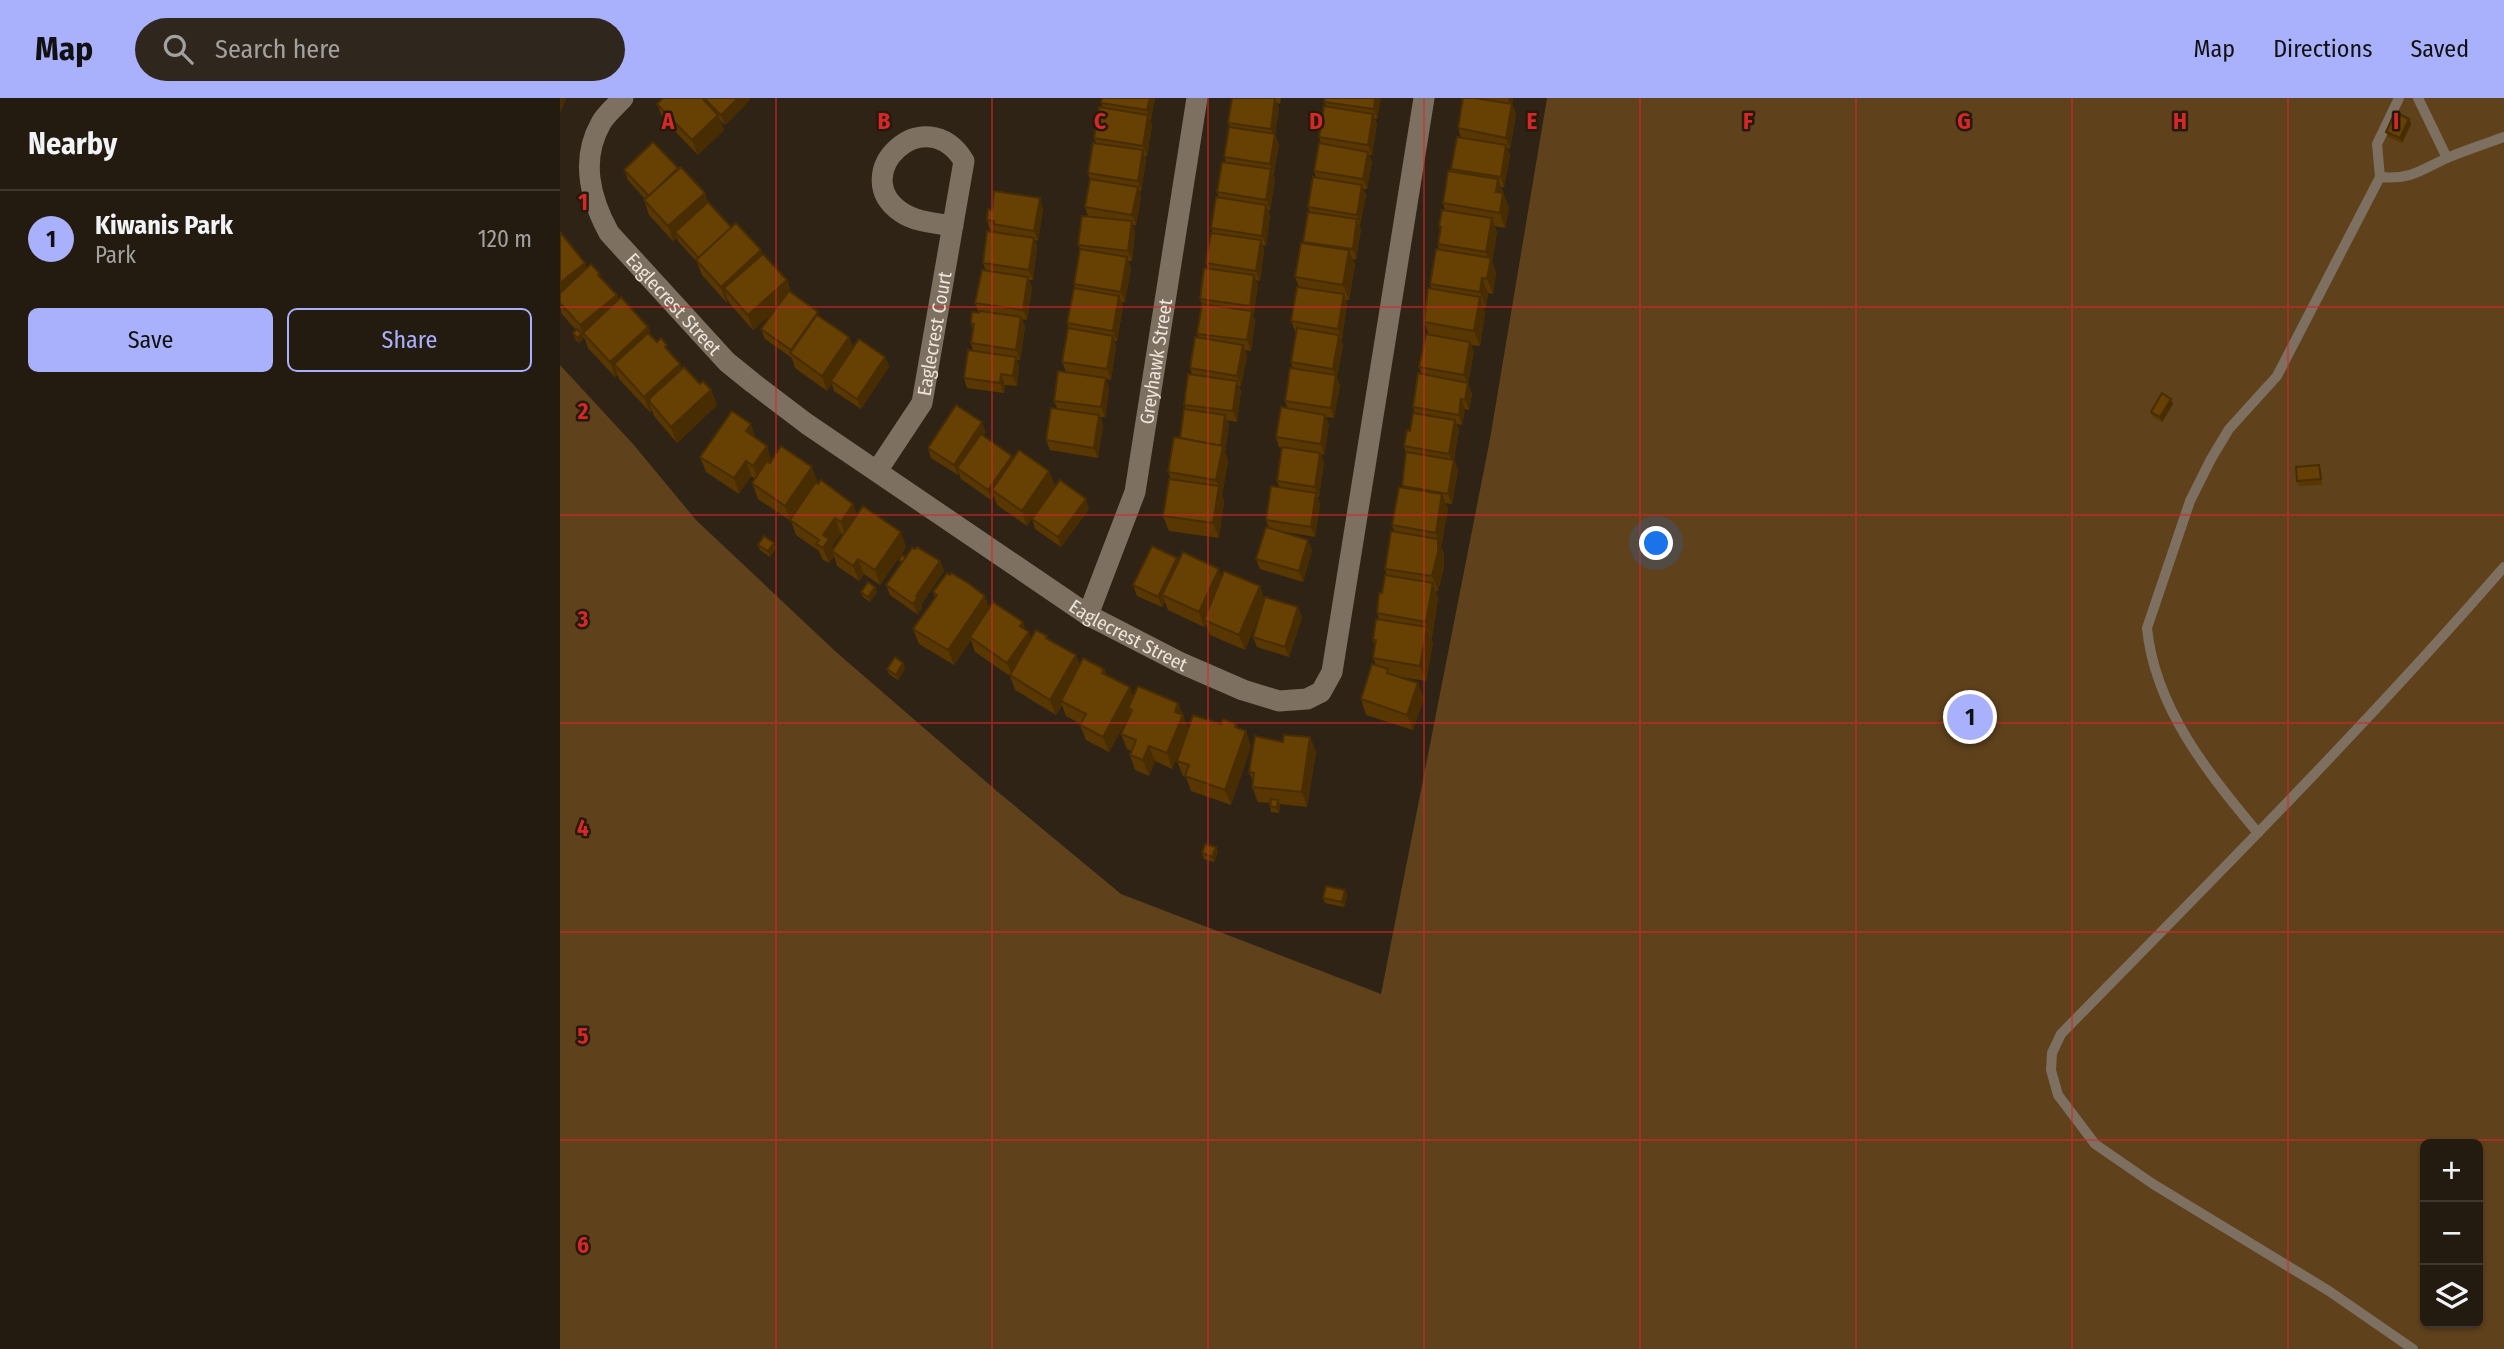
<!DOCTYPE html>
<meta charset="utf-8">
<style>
:root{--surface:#231a10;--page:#2f271e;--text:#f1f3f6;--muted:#a3a19f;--line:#403830;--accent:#a9b0fc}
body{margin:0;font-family:"Fira Sans Condensed",sans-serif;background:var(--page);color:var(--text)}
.controls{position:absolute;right:21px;bottom:21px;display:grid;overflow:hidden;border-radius:10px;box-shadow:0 2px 5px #0004}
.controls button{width:63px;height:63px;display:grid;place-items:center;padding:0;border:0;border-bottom:2px solid var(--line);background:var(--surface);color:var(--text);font:35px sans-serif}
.you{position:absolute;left:1097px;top:446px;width:24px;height:24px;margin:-18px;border:5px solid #fff;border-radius:50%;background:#1a73e8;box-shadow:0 0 0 10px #1a73e833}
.badge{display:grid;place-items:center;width:46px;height:46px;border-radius:50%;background:var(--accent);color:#111;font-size:23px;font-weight:700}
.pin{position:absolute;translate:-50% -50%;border:4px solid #fff;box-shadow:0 2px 7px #0006}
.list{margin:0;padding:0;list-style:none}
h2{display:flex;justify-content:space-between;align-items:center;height:91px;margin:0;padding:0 28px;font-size:30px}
h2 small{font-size:23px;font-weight:400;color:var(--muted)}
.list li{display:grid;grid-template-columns:46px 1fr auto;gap:21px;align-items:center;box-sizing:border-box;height:98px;padding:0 28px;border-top:2px solid var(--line)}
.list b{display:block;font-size:26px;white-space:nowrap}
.list p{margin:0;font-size:23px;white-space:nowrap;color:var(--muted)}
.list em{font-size:23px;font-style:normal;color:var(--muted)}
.actions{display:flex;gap:14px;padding:21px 28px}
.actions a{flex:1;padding:16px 0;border:2px solid var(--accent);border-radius:10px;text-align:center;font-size:24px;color:var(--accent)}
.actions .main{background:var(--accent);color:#111}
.icon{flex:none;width:38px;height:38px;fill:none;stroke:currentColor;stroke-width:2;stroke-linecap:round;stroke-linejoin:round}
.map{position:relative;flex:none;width:1944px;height:1251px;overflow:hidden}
header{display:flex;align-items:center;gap:42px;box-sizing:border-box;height:98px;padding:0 35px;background:var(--accent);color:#111}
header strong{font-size:33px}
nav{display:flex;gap:38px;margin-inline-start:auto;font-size:24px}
.search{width:490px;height:63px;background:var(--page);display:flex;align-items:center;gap:18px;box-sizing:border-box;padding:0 24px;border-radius:38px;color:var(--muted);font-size:26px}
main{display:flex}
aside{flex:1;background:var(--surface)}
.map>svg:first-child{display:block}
.green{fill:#5f411c;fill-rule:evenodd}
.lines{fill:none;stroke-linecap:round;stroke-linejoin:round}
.lane{stroke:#7e7060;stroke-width:10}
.street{stroke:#7e7060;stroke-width:21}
.wall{fill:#593703;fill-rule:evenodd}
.shaded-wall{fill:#482d03}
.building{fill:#674004;stroke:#482d03;stroke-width:2}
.grid{fill:none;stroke:#d62828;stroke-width:2;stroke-opacity:0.55}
.labels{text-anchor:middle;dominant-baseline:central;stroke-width:5;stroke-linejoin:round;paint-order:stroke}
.street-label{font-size:19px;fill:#ede5dc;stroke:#251a0c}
.grid-label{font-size:23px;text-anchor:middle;font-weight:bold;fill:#d62828;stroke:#251a0c;stroke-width:5;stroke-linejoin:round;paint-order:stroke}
</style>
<header>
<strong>Map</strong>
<div class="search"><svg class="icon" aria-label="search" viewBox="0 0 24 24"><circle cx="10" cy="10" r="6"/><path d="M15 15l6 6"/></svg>Search here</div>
<nav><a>Map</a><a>Directions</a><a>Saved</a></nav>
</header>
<main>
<aside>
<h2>Nearby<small></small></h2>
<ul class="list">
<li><span class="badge">1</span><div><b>Kiwanis Park</b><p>Park</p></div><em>120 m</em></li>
</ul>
<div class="actions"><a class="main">Save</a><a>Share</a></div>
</aside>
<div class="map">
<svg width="1944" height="1251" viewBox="0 0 1944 1251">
<rect width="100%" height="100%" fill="#2f2316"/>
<path class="green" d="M987 0H1944V1251H0V267L73 346 136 422 275 553 438 694 561 796 821 896 930 341ZM1865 1046H1918V1225H1865Z"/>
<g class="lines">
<g class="lane">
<path d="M1858 0 1887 60"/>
<path d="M1820 79C1851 82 1861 72 1887 60 1906 52 1925 46 1944 39"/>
<path d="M1698 735C1648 675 1595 610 1587 530L1630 403 1651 361 1669 331 1717 278 1820 79 1817 46 1839 0"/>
<path d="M1853 1251 1769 1193 1593 1086 1535 1046 1498 997 1491 972 1492 955 1501 936C1651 783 1803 631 1944 469"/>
</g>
<g class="street">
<path id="s1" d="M63 0C56 8 46 16 41 25 20 62 30 100 49 135L167 264 193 285 247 326 528 517 621 565 683 592 719 603 747 601 761 594 772 574 864 0"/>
<path id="s2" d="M317 373 362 305 404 63C365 0 286 76 341 114 355 124 376 125 393 128"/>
<path id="s3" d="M528 517 575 394 637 0"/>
</g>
</g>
<g class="wall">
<path d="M103 0H189L190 2 165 27 160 22 164 32 138 57 103 21 97 6Z"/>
<path d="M595 0 591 22H590L592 27 587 58H585L586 63 581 93H579L581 99 576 127H573L575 134 572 163H568L571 170 565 204H562L563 208 557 243H554L556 248 551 282 546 281 549 291 545 319H540L543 327 538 360 490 352 486 342 497 310 494 303 506 274 502 264 509 231 507 225 515 190 514 186 520 151 518 147 528 118 525 109 530 81 528 75 536 45 534 40 543 10 541 5Z"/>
<path d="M672 0H721L720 6 717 5 719 10 715 37 719 47 713 76 715 82 710 112H708L710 117 706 148 703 147 704 152 700 183 696 182 698 187 693 218 695 223 691 253 685 252 687 258 681 288H679L681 293 677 324 667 322 669 327 665 354 668 363 662 397 664 403 659 440 609 433 603 418 611 381 608 374 620 340 626 311 624 307 632 276 630 270 639 240 637 236 642 206 640 201 648 171 646 165 653 135 651 130 659 100 657 94 666 64 664 59 670 29 668 25Z"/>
<path d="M821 0 817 21H815L817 26 812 57H809L812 64 807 91H803L806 97 800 127H799L801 131 796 162 792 161 795 167 789 202H786L787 206 782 241H780L783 247 777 280 780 287 774 320 766 319 769 327 764 357 761 356 764 365 759 399H757L760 406 755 439 720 433 752 452 743 484 700 471 696 461 709 430 706 422 720 390 717 383 722 350 719 349 716 339 728 311 725 303 733 270 731 264 736 234 735 233 731 223 739 189 735 179 750 114 748 109 756 79 754 73 761 46 759 39 766 8 764 4Z"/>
<path d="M903 0H953L952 6 956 16 950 51 947 50 950 57 944 89H941L949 110 945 130 935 128 937 135 932 164 936 175 933 196 928 195 926 210 923 209 925 215 920 248 911 247 914 254 908 286 912 296 909 312 905 311 902 327 897 326 899 332 894 362 898 372 892 406 885 405 888 411 881 449 884 456V469L878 493H876L878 501 872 539H871L873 545 866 583 841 579 864 600 853 632 806 617 801 601 816 567 813 560 815 549 813 542 819 521 817 515 827 477 825 471 834 433 832 427 842 389 846 354 844 348 855 315 853 309 861 275 859 269 869 237 864 224 872 191 870 186 879 151 878 146 880 132 879 128 885 112 883 105 892 74 891 71 901 40 898 30Z"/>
<path d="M1849 21 1851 26 1842 45 1828 39 1826 34Z"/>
<path d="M64 72 148 104 172 130 203 157 227 182 231 194 260 219 289 239 293 250 325 259 329 269 301 311 274 293 272 286 267 293 235 270 232 260 205 241 201 231 213 214 193 232 170 206 168 202 166 204 142 177 137 164 119 144 117 140 113 143 89 117 84 102 85 101 68 82Z"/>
<path d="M483 111 478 143 475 142 477 150 473 182H469L472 190 467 222 462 221 465 229 460 262H457L459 269 457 288 445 287 444 295 407 290 404 280 413 253 411 245 413 232 411 225 419 215 415 205 426 173 423 165 436 134V133L430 132 427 122Z"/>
<path d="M0 134 27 170 42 181 57 197 58 201 88 229 91 238 110 254 122 270 140 286 151 292 157 307 117 345 94 318 92 312 90 314 59 281 58 277 55 279 28 250 25 241 23 239V241L19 245 15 241 13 235 16 232 1 215Z"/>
<path d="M1613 306 1602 324 1593 319 1591 314Z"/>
<path d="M426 334 423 338 453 361 489 373 495 388 529 411 501 449 475 431 472 421 467 428 437 407 434 398 431 402 401 381 399 375 398 377 371 360 368 350Z"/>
<path d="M196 340 212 362 258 384 257 385 297 417 346 449 320 487 304 476 299 483 277 468 274 458 269 465 262 461 259 453 236 437 231 423 198 401 192 385 195 381 191 378 179 396 146 374 140 359ZM281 436 283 437 273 452 272 448Z"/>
<path d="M1761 372 1762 387 1739 388 1737 383Z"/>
<path d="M198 447 216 450 210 459 200 452Z"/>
<path d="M346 459 380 463 384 473 361 507 362 510 357 516 330 497 326 487 341 467 339 462Z"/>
<path d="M617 460 618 463 662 480 742 519 729 559 697 549 693 539 700 515 685 552 650 537 646 526 644 529 608 512 605 504 602 509 577 498 573 487Z"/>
<path d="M315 489 317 494 310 504 303 499 301 494Z"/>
<path d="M373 494 430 510 463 524 465 532 471 540 489 542 516 557 519 567 544 571 546 577 573 599 618 605 628 631 661 626H676L678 630 691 648 671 707 631 693 626 679 623 678 617 663 622 648 612 671 595 663 589 678 575 672 570 657 571 653 567 651 561 636 570 615 549 654 526 642 520 627 521 626 506 618 502 607 496 617 455 592 450 578 415 554 411 542 394 567 359 546 353 531 375 499Z"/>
<path d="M343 565 345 571 338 582 329 576 327 571Z"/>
<path d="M750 639 756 654 747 709 720 706 719 715 711 714 710 708V705L698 704 692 689 693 684 689 674 723 644Z"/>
<path d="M656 749 658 755 654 764 644 761 642 755Z"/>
<path d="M785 792 787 797 784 809 765 805 763 800Z"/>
</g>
<g class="shaded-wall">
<path d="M0 0H7L0 15Z"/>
<path d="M178 0H189L190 2 165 27 161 17Z"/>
<path d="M590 0H595L591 22 587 12Z"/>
<path d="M715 0 719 10 715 37 719 47 714 76 710 66 714 41 711 31Z"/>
<path d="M815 0H821L817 21 814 11Z"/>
<path d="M948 0H953L952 6 956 16 950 51 946 40 951 11Z"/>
<path d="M813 16 817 26 812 57 808 47Z"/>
<path d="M158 17 164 32 138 57 132 42Z"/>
<path d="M588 17 592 27 587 58 583 48Z"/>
<path d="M1849 21 1851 26 1842 45 1840 40Z"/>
<path d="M946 47 950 57 944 89 941 79Z"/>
<path d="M583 52 586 63 581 93 578 83Z"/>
<path d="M808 54 812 64 807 91 803 81Z"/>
<path d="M711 71 715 82 710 112 706 102Z"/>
<path d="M938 81 949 110 945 130 940 115 936 94Z"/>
<path d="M802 87 806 97 800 127 797 117Z"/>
<path d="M578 89 581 99 576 127 572 117Z"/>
<path d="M145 95 150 110 115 134 117 140 113 143 108 128Z"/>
<path d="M480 100 483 111 478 143 474 133Z"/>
<path d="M706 107 710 117 706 148 702 138Z"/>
<path d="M932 120 937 135 932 164 936 175 933 196 927 181 930 165 926 154Z"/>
<path d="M797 121 801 131 796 162 793 151Z"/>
<path d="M572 123 575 134 572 163 568 153Z"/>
<path d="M474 140 477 150 473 182 469 172Z"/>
<path d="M701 142 704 152 700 183 696 173Z"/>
<path d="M201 152 206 167 164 190 168 202 166 204 161 189Z"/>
<path d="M789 152 795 167 789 202 783 187Z"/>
<path d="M567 159 571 170 565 204 561 194Z"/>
<path d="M25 165 30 180 0 204V185Z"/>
<path d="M694 177 698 187 694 218 690 208Z"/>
<path d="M468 179 472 190 467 222 463 212Z"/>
<path d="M922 180 928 195 926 210 920 194Z"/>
<path d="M227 182 232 198 193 232 188 217Z"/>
<path d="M784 196 787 206 782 241 778 231Z"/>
<path d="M57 197 62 212 23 235 20 227Z"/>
<path d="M559 198 563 208 557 243 553 233Z"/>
<path d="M920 199 925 215 920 248 914 233Z"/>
<path d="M692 213 695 223 691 253 687 242Z"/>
<path d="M461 219 465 229 460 262 456 252Z"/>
<path d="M88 229 94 244 54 266 58 277 55 279 50 264Z"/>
<path d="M22 236 23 241 19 245 17 240Z"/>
<path d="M779 237 783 247 777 280 780 287 774 320 771 310 776 279 773 271Z"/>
<path d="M553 238 556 248 551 282 547 271Z"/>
<path d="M289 239 294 254 271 283 272 286 267 293 262 278Z"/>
<path d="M910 244 914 254 908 286 912 296 909 312 905 302 908 287 904 277Z"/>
<path d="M683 247 687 258 681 288 677 278Z"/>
<path d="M325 259 329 269 301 311 297 301Z"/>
<path d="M456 259 459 269 457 288 453 278Z"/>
<path d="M120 266 126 281 89 303 92 312 90 314 84 299Z"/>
<path d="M441 276 445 287 444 295 440 285Z"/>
<path d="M546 280 549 291 545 319 541 309Z"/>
<path d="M677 283 681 293 677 324 673 313Z"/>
<path d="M151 292 157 307 117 345 111 329Z"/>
<path d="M901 301 905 311 902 327 899 317Z"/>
<path d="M1611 301 1613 306 1602 324 1600 319Z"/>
<path d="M539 317 543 327 538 360 534 350Z"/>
<path d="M665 317 669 327 665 354 668 363 662 397 664 403 659 440 653 425 659 388 656 382Z"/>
<path d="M765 317 769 327 764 357 761 346Z"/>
<path d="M895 322 899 332 893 366 889 356Z"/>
<path d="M422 324 426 334 401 373 397 370 399 375 398 377 394 367Z"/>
<path d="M191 326 196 341 186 333Z"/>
<path d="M207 348 212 364 199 383 193 368Z"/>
<path d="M760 355 764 365 759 399 755 389Z"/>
<path d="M452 358 456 368 432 392 434 398 431 402 428 392Z"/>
<path d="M894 362 898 372 892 406 888 396Z"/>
<path d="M186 363 191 378 179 396 174 380Z"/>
<path d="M252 369 258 384 231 423 225 408Z"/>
<path d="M489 373 495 388 467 428 462 413Z"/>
<path d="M756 395 760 406 755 439 751 429Z"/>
<path d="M882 396 888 411 881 449 884 456V469L878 493 872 478 878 443 876 435Z"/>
<path d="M526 401 529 411 501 449 498 439Z"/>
<path d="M293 406 299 421 286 439 281 424Z"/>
<path d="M275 420 281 436 272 448 274 455 272 453 274 458 269 465 263 450V437Z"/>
<path d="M341 434 346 449 320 487 315 472Z"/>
<path d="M748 442 752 452 743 484 739 473Z"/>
<path d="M214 445 216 450 210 459 208 453Z"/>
<path d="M617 460 621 470 602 497 605 504 602 509 598 499Z"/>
<path d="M298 461 304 476 299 483 293 468Z"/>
<path d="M380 463 384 473 361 507 362 510 357 516 353 506 356 498Z"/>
<path d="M659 471 664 486 644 522 646 526 644 529 639 514Z"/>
<path d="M873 485 878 501 872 539 866 524Z"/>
<path d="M700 488 705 503 685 552 679 537Z"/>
<path d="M315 489 317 494 310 504 308 499Z"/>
<path d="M425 498 431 513 410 539 411 542 394 567 388 552Z"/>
<path d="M738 509 742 519 729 559 725 549Z"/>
<path d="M463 524 467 536 469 534 474 549 453 580 447 565 460 528Z"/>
<path d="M867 529 873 545 866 583 860 568Z"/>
<path d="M516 557 521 572 501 603 502 607 496 617 490 602Z"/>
<path d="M343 565 345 571 338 582 336 577Z"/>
<path d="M858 585 864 600 853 632 847 617Z"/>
<path d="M570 589 575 604 568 610 570 615 549 654 543 639Z"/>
<path d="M618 605 629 632 612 671 607 655 615 614Z"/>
<path d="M686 633 691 648 671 707 665 692Z"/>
<path d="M750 639 756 654 747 709 742 694Z"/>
<path d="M589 648 595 663 589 678 583 662Z"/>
<path d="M718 702 720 707 719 715 717 710Z"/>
<path d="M656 749 658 755 654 764 652 759Z"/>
<path d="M785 792 787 797 784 809 782 804Z"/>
</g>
<g class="building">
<path d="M103 0H142L158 17 132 42 97 6Z"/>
<path d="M144 0H178L161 17Z"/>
<path d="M542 0H590L587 12 541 5Z"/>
<path d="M672 0H715L711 31 668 25Z"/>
<path d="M765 0H815L814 11 764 4Z"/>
<path d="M903 0H915L952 6 946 40 898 30Z"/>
<path d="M764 8 813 16 808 47 759 39Z"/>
<path d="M539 9 588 17 583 48 534 40Z"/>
<path d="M1835 14 1849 21 1840 40 1826 34Z"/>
<path d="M669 29 715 36 710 66 664 59Z"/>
<path d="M897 39 946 47 941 79 891 71Z"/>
<path d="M93 44 118 70 89 98 64 72Z"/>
<path d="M533 45 583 52 578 83 528 75Z"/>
<path d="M759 45 808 54 803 81 754 73Z"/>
<path d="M662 64 711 71 706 102 657 94Z"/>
<path d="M121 69 145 95 108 128 84 102Z"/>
<path d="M888 73 938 81 936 94 943 95 940 115 883 105Z"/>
<path d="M753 79 802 87 797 117 748 109Z"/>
<path d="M530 81 578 89 572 117 525 109Z"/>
<path d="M434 93 480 100 474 133 433 126 434 123 427 122 428 111 432 112Z"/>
<path d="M656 99 706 107 702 138 651 130Z"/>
<path d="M148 104 172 130 139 160 115 134Z"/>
<path d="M882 112 932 120 926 154 878 146 881 129 879 128Z"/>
<path d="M748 114 797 121 793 151 743 144Z"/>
<path d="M522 118 572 123 568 153 518 147Z"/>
<path d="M176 125 201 152 161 189 136 162Z"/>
<path d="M427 133 474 140 469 172 423 165Z"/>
<path d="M0 134 25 165 0 185Z"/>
<path d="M651 135 701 142 696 173 646 165Z"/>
<path d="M741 145 789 152 783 187 735 179Z"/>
<path d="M520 151 567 159 561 194 514 186Z"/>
<path d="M876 151 931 160 927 181 922 180 920 194 870 186Z"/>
<path d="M203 156 227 182 188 217 164 190Z"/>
<path d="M31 166 40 176 38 177 57 197 20 227 0 205V195Z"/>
<path d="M644 170 694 177 690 208 640 201Z"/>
<path d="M422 172 468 179 463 212 415 205Z"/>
<path d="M737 189 784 196 778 231 731 223Z"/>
<path d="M514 190 559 198 553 233 507 225Z"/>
<path d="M868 190 920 199 914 233 864 224Z"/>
<path d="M229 193 258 214 231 252 201 231Z"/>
<path d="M61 199 88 229 50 264 23 235Z"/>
<path d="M642 206 692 213 687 242 637 236Z"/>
<path d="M420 213 461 219 456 252 411 245 414 226 411 225 412 214 419 215Z"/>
<path d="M257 217 289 239 262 278 230 255Z"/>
<path d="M508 230 553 238 547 271 502 264Z"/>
<path d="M737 230 779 237 773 271 731 264Z"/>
<path d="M17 231 22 236 17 240 13 235Z"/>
<path d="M88 235 97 244 101 240 107 247 105 249 120 266 84 299 54 266Z"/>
<path d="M866 236 910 244 904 277 859 269Z"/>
<path d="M635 239 683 247 677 278 630 270Z"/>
<path d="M299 241 325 259 297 301 271 283Z"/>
<path d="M408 252 456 259 453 278 441 276 440 285 404 280Z"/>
<path d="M124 269 140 286 143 283 151 292 111 329 89 303 90 300Z"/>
<path d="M730 270 776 277 771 310 725 303Z"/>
<path d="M498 273 546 280 541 309 494 303Z"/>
<path d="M858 275 908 285 905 302 901 301 899 317 853 309Z"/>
<path d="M628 276 677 283 673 313 624 307Z"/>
<path d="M1602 295 1611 301 1600 319 1591 314Z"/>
<path d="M396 307 422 324 394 367 368 350Z"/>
<path d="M721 309 765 317 761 346 716 339Z"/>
<path d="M491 310 539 317 534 350 486 342Z"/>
<path d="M624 311 665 317 661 348 620 340Z"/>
<path d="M172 313 191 326 186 333 207 348 193 368 186 363 174 380 140 359Z"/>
<path d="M853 315 895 322 889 356 844 348 847 332 850 333Z"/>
<path d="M421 336 452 358 428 392 397 370Z"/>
<path d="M614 339 663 348 656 382 608 374Z"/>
<path d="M221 348 252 369 225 408 192 385 207 363 210 365Z"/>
<path d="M722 349 760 355 755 389 717 383Z"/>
<path d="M459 352 489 373 462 413 432 392Z"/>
<path d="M846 354 894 362 888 396 842 388Z"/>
<path d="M1759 367 1761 381 1737 383 1736 369Z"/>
<path d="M609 381 659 388 653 425 603 418Z"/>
<path d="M261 382 293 406 281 424 275 420 263 437 269 441 263 450 256 446 259 442 230 422 256 384 258 386Z"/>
<path d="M500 382 526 401 498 439 472 421Z"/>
<path d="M711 388 756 395 751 429 706 422Z"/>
<path d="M839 389 882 396 876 435 832 427Z"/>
<path d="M303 408 341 434 315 472 298 461 293 468 272 453Z"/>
<path d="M706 429 748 442 739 473 696 461Z"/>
<path d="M831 433 878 441V454L872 478 825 471Z"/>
<path d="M204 438 214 445 208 453 198 447Z"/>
<path d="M592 448 617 460 598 499 573 487Z"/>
<path d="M357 449 380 463 356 498 358 499 353 506 326 487 352 450 355 451Z"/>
<path d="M623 454 659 471 639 514 602 497Z"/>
<path d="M342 457 346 459 342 464 339 462Z"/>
<path d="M664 473 700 488 679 537 644 522Z"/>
<path d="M387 475 390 477 391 475 408 485 425 498 388 552 353 531 377 497 373 494Z"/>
<path d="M825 477 873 485 866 524 817 515 819 495H822Z"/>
<path d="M308 484 315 489 308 499 301 494Z"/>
<path d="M705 499 738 509 725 549 693 539Z"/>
<path d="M433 504 463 524 460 528 469 534 447 565 410 539Z"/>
<path d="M816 521 867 529 860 568 813 560 816 542H813Z"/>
<path d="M476 532 487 538 486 540 516 557 490 602 450 577Z"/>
<path d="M335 559 343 565 336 577 327 571Z"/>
<path d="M523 560 544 571 542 575 570 589 543 639 520 627 526 616 501 603Z"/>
<path d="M812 566 828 571 827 575 858 585 847 617 801 601Z"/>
<path d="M578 588 618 605 615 614 623 617 607 655 589 648 583 662 570 657 576 642 561 636 572 612 568 610Z"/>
<path d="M633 617 661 626 663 621 676 626 675 629 686 633 665 692 625 678 629 667 617 663Z"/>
<path d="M724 637 750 639 742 694 692 689 694 675 689 674 695 638 723 644Z"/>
<path d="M711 701 718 702 717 710 710 708Z"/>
<path d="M645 746 656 749 652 759 642 755Z"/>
<path d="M766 788 785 792 782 804 763 800Z"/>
</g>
<path class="grid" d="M216 0V1251M432 0V1251M648 0V1251M864 0V1251M1080 0V1251M1296 0V1251M1512 0V1251M1728 0V1251M0 209H1944M0 417H1944M0 625H1944M0 834H1944M0 1042H1944"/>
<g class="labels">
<g class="street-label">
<text stroke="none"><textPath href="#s1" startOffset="245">Eaglecrest Street</textPath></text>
<text stroke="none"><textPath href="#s2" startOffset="152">Eaglecrest Court</textPath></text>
<text stroke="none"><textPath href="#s3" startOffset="264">Greyhawk Street</textPath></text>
<text stroke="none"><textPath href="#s1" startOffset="810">Eaglecrest Street</textPath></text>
</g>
</g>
<g class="grid-label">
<text x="108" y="31">A</text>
<text x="324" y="31">B</text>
<text x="540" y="31">C</text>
<text x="756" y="31">D</text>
<text x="972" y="31">E</text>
<text x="1188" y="31">F</text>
<text x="1404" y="31">G</text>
<text x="1620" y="31">H</text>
<text x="1836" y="31">I</text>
<text x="23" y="112">1</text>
<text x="23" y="321">2</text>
<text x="23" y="529">3</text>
<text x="23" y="738">4</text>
<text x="23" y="946">5</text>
<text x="23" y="1155">6</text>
</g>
</svg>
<div class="controls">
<button>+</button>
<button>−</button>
<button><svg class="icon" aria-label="layers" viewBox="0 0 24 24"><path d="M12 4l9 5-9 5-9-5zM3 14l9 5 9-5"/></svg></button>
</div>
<div class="you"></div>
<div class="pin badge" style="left:1410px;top:619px">1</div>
</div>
</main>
